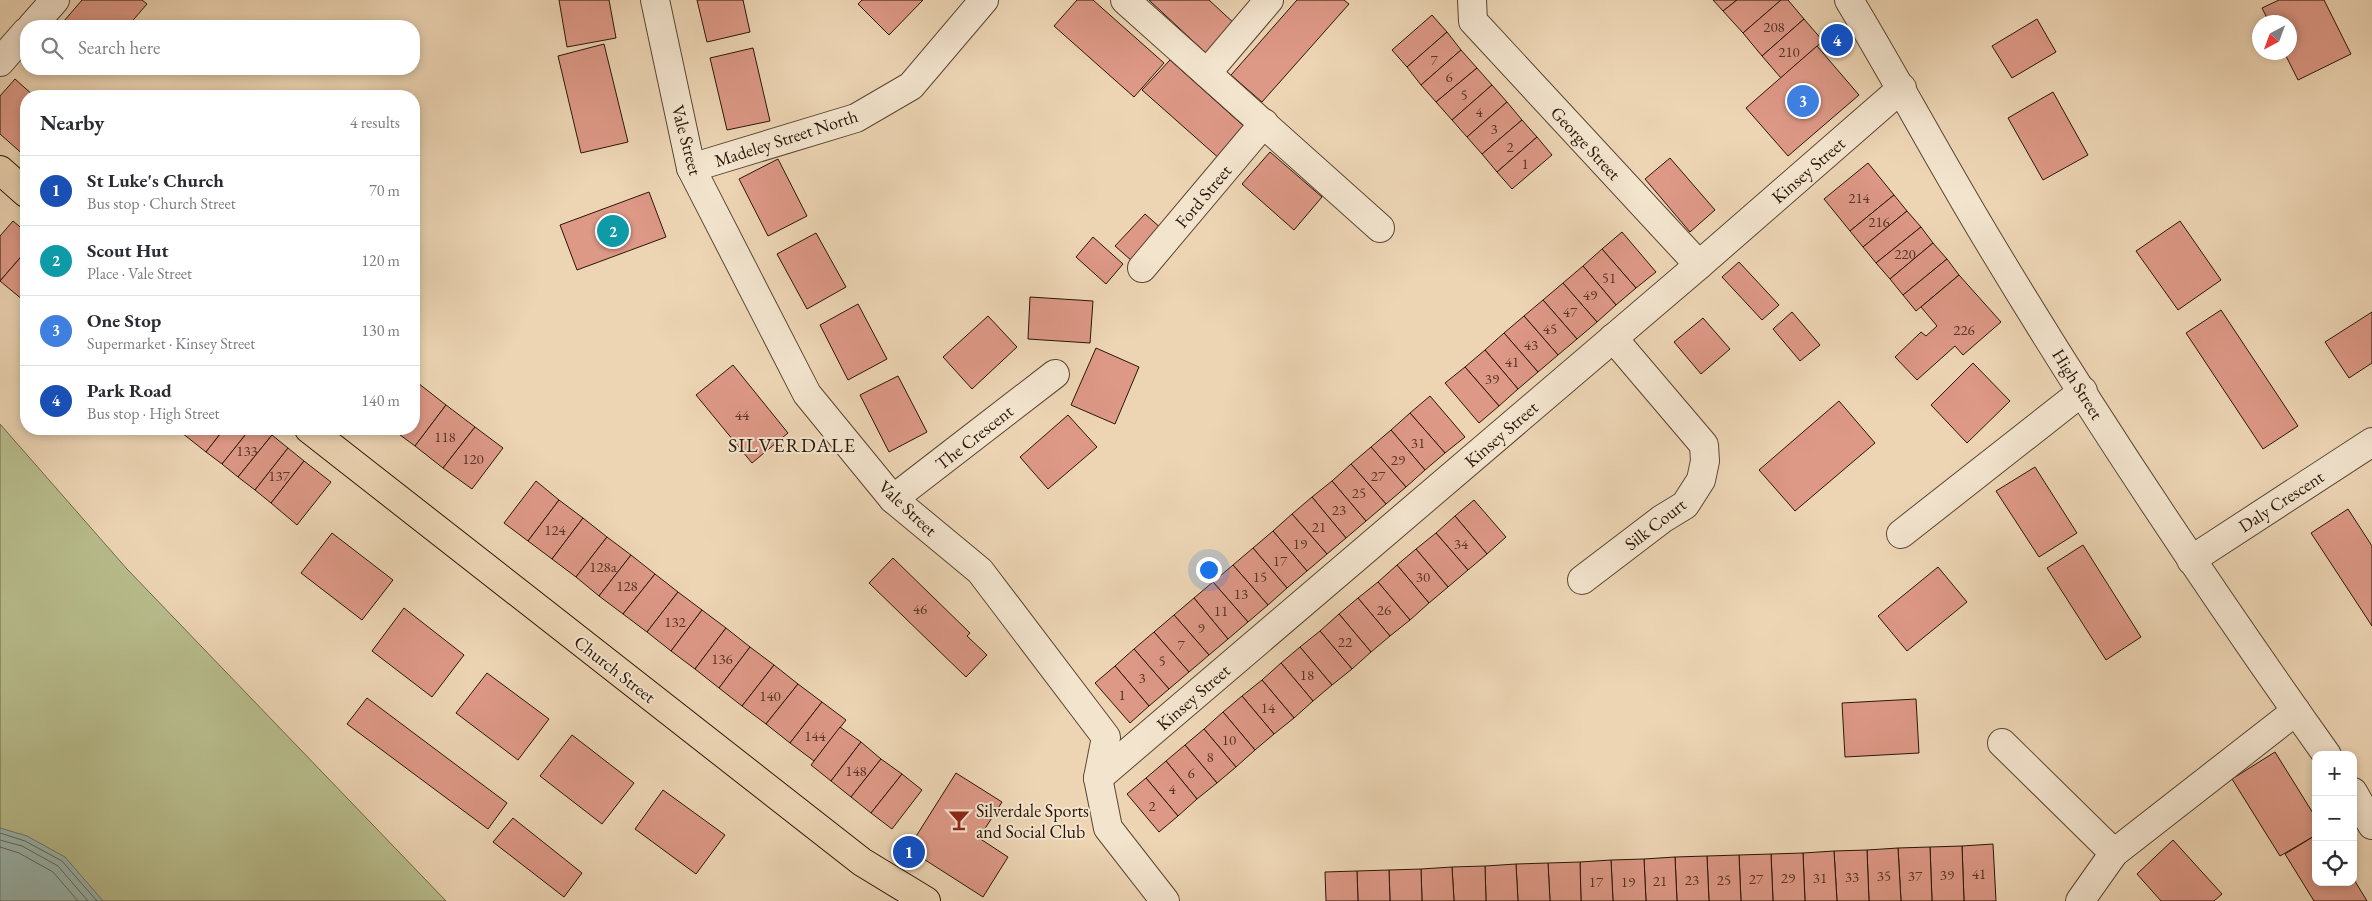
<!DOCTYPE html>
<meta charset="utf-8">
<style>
:root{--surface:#fff;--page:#f2f2f3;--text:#2b2b33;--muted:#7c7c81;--line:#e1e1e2;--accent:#7c3aed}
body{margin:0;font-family:"EB Garamond",serif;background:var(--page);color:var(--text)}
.controls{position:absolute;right:15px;bottom:15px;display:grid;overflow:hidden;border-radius:10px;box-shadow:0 2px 8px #0003}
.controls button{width:45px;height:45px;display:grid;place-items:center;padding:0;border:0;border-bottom:1px solid var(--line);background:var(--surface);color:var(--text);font:25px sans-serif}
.compass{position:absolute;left:2252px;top:15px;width:45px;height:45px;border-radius:50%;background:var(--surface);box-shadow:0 2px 8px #0003;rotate:221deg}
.you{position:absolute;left:1208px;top:569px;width:18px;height:18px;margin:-12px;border:4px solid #fff;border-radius:50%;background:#1a73e8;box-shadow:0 0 0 8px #1a73e833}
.badge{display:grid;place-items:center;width:32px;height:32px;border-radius:50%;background:var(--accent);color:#fff;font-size:16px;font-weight:700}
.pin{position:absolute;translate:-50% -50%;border:2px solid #fff;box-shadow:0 1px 5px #0006}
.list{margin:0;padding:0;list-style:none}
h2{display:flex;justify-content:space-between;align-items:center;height:65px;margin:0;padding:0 20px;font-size:21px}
h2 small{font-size:16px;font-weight:400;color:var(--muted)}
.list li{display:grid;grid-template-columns:32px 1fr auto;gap:15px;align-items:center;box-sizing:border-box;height:70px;padding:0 20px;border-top:1px solid var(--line)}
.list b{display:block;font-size:19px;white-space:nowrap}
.list p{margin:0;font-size:16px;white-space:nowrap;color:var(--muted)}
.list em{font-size:16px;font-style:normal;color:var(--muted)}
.icon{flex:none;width:28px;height:28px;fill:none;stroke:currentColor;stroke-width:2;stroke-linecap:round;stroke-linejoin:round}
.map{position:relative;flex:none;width:2372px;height:901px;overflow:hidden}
.search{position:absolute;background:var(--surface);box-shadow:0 2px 8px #0003;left:20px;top:20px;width:400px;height:55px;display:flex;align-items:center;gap:12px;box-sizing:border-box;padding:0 18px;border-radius:20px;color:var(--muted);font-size:19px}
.panel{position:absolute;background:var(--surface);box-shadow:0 2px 8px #0003;left:20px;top:90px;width:400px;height:345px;border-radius:20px}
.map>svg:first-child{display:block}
.green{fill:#b8bd8d;stroke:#706a4a}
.water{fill:#9ab8b2;stroke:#6d776e}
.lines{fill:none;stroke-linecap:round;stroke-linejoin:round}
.shore{stroke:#62675c;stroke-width:1}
.building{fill:#dd9886;stroke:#291607}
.minor-casing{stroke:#5a4632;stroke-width:30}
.major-casing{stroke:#291607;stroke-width:30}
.minor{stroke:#f3e4ce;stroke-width:28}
.major{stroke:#edd5b4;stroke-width:28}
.labels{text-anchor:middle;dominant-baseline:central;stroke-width:4;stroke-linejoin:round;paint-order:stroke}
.number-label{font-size:15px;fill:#563627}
.street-label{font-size:18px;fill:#291607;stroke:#f3e4ce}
.poi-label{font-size:18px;fill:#291607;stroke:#f3e4ce;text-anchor:start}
.quarter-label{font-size:20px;letter-spacing:1px;fill:#291607;stroke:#f3e4ce}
</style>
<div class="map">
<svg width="2372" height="901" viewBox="0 0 2372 901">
<rect width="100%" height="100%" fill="#edd5b4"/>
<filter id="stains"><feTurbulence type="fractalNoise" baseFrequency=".004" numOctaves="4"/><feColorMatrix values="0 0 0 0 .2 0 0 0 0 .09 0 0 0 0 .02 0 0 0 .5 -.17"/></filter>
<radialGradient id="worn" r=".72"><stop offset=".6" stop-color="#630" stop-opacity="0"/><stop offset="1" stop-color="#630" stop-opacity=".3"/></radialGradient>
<path class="green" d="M0 424 127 569 446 901H0Z"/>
<path class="water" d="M0 828 27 836 65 857 103 901H0Z"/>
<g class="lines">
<g class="shore">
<path d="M0 833 25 841 62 861 97 901"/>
<path d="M0 840 22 846 58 866 88 901"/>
<path d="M0 847 19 853 53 872 78 901"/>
</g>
</g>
<g class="building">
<path d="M82 0H142L147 4 128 26H70L64 21Z"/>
<path d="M559 0H609L616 38 567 47Z"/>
<path d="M697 0H743L750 32 707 42Z"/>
<path d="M862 0H923L889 35 858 4Z"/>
<path d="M1077 0H1093L1164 63 1134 97 1054 26Z"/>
<path d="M1149 0H1209L1236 25 1208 55Z"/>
<path d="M1297 0H1344L1349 4 1262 102 1231 75Z"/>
<path d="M1713 0H1737L1723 11Z"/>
<path d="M1737 0H1781L1743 33 1723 11Z"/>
<path d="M1781 0H1788L1804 19 1762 56 1743 33Z"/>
<path d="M2279 0H2324L2351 54 2298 80 2284 52H2290V22H2269L2262 8Z"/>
<path d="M1432 15 1447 32 1407 67 1392 50Z"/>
<path d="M1804 19 1823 41 1781 78 1762 56Z"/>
<path d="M2037 19 2056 52 2012 78 1992 46Z"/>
<path d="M1447 32 1461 50 1421 85 1407 67Z"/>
<path d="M604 44 628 142 581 153 558 56Z"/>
<path d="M1817 46 1859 95 1788 156 1746 108Z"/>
<path d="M753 48 770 121 727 130 710 58Z"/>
<path d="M1461 50 1477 68 1436 102 1421 85Z"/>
<path d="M1170 60 1248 130 1221 160 1142 90Z"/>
<path d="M1477 68 1492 85 1452 120 1436 102Z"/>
<path d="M15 79 34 96H26V157L0 134V96Z"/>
<path d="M1492 85 1507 102 1467 137 1452 120Z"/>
<path d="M2053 92 2088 155 2043 180 2008 118Z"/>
<path d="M1507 102 1522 120 1482 154 1467 137Z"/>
<path d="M1522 120 1537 137 1497 172 1482 154Z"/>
<path d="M1537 137 1552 155 1512 189 1497 172Z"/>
<path d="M1270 152 1322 197 1294 230 1242 184Z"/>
<path d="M1670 158 1715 210 1690 232 1645 179Z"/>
<path d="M778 159 807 216 768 236 739 179Z"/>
<path d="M1868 163 1894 195 1850 231 1824 199Z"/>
<path d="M649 192 666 237 577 270 560 225Z"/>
<path d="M1894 195 1907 211 1863 247 1850 231Z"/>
<path d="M1907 211 1921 227 1876 263 1863 247Z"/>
<path d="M1145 214 1162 229 1132 261 1115 246Z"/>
<path d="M13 221 26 232V251L0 281V236Z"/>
<path d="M2180 221 2221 280 2178 310 2136 251Z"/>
<path d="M1921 227 1933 243 1890 279 1876 263Z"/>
<path d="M1622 232 1656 272 1636 288 1602 249Z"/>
<path d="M816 233 846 287 807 309 777 254Z"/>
<path d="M1093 237 1123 264 1106 284 1076 257Z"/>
<path d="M1933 243 1947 259 1903 295 1890 279Z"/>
<path d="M1602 249 1636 288 1616 305 1583 266Z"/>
<path d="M26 251V296L23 300 0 281Z"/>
<path d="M1947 259 1959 275 1916 311 1903 295Z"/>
<path d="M1739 262 1779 305 1762 320 1722 277Z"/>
<path d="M1583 266 1616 305 1597 322 1563 283Z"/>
<path d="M1959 275 2001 322 1963 355 1955 346 1917 380 1895 357 1921 332 1926 336 1937 326 1921 307Z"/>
<path d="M1563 283 1597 322 1577 339 1543 300Z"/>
<path d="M1030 297 1093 301 1090 343 1028 339Z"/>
<path d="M1543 300 1577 339 1558 355 1524 316Z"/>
<path d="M858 304 887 359 848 380 820 325Z"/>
<path d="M2221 310 2298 426 2263 449 2186 333Z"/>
<path d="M1792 312 1820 345 1800 361 1773 329Z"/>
<path d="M2372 312V363L2349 378 2325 342Z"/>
<path d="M988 316 1017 347 972 389 943 357Z"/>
<path d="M1524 316 1558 355 1538 372 1504 333Z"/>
<path d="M1703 318 1730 349 1701 374 1674 342Z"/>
<path d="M1504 333 1538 372 1518 389 1485 350Z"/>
<path d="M1096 348 1139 367 1115 424 1071 405Z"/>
<path d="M1485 350 1518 389 1499 406 1465 367Z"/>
<path d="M1973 363 2010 401 1967 443 1931 405Z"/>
<path d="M733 365 788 433 752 463 696 395Z"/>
<path d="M1465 367 1499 406 1479 423 1445 383Z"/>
<path d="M898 376 927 432 889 452 860 395Z"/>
<path d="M418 383 446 405 415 446 392 429H414V389Z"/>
<path d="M1430 396 1465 437 1445 453 1410 413Z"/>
<path d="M1839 401 1875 443 1795 511 1759 470Z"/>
<path d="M446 405 475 427 443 468 415 446Z"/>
<path d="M1410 413 1445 453 1425 470 1391 430Z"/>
<path d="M1068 415 1097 447 1048 489 1020 457Z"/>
<path d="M475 427 503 448 472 489 443 468Z"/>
<path d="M177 429H224L206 452Z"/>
<path d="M224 429H250L222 464 206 452Z"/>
<path d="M250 429H263L272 435 238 477 222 464Z"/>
<path d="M1391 430 1425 470 1406 487 1371 447Z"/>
<path d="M272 435 288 448 255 490 238 477Z"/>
<path d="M1371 447 1406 487 1386 504 1351 464Z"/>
<path d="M288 448 304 461 271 503 255 490Z"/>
<path d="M304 461 331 482 297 525 271 503Z"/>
<path d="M1351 464 1386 504 1366 521 1332 481Z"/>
<path d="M2035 467 2077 533 2039 557 1996 491Z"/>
<path d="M536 481 559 500 528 541 504 523Z"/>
<path d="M1332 481 1366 521 1346 538 1312 497Z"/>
<path d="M1312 497 1346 538 1327 554 1292 514Z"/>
<path d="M559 500 583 518 552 559 528 541Z"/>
<path d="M1474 500 1506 537 1487 554 1455 516Z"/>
<path d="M2348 509 2372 546V626L2311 533Z"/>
<path d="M1292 514 1327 554 1307 571 1273 531Z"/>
<path d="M1455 516 1487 554 1468 570 1436 533Z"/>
<path d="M583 518 607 537 576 577 552 559Z"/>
<path d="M1273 531 1307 571 1287 588 1253 548Z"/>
<path d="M332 533 393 580 362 620 301 573Z"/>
<path d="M1436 533 1468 570 1448 587 1416 549Z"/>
<path d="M607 537 631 555 599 596 576 577Z"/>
<path d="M2083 545 2141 637 2106 660 2047 568Z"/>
<path d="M1253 548 1287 588 1268 605 1233 565Z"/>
<path d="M1416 549 1448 587 1429 603 1397 565Z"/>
<path d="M631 555 655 574 623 614 599 596Z"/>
<path d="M893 558 970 633 967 636 987 655 966 677 869 583Z"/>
<path d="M1233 565 1268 605 1248 622 1213 582Z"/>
<path d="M1397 565 1429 603 1410 620 1378 582Z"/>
<path d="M1938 567 1967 602 1907 651 1878 616Z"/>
<path d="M655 574 678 592 647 632 623 614Z"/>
<path d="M1213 582 1248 622 1228 639 1194 598Z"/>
<path d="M1378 582 1410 620 1390 636 1358 598Z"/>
<path d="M678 592 702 610 671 651 647 632Z"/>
<path d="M1194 598 1228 639 1209 655 1174 615Z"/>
<path d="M1358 598 1390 636 1371 652 1339 614Z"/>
<path d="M404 608 464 655 432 697 372 651Z"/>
<path d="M702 610 726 628 695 669 671 651Z"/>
<path d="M1339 614 1371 652 1352 669 1320 631Z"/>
<path d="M1174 615 1209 655 1189 672 1154 632Z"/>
<path d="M726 628 750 647 719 688 695 669Z"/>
<path d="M1320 631 1352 669 1332 685 1300 647Z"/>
<path d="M1154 632 1189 672 1169 689 1134 649Z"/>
<path d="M750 647 774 665 742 706 719 688Z"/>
<path d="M1300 647 1332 685 1313 701 1281 663Z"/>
<path d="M1134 649 1169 689 1149 706 1115 666Z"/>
<path d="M1281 663 1313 701 1294 718 1262 680Z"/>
<path d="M774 665 798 684 766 724 742 706Z"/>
<path d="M1115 666 1149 706 1130 723 1095 683Z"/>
<path d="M487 673 549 719 518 760 456 713Z"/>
<path d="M1262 680 1294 718 1274 734 1242 696Z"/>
<path d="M798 684 822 702 790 743 766 724Z"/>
<path d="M1242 696 1274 734 1255 750 1223 712Z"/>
<path d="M367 698 507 803 488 829 347 724Z"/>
<path d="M1916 699 1919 753 1845 757 1842 703Z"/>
<path d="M822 702 846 720 814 761 790 743Z"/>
<path d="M1223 712 1255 750 1236 767 1204 729Z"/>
<path d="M840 727 861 742 831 781 811 765Z"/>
<path d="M1204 729 1236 767 1217 783 1185 745Z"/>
<path d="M572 735 634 783 602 824 540 776Z"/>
<path d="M861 742 881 759 851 797 831 781Z"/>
<path d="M1185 745 1217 783 1197 799 1166 761Z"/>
<path d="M2275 752 2316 818V835L2280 856 2232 779Z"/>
<path d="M881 759 902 774 871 813 851 797Z"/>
<path d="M1166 761 1197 799 1178 816 1146 778Z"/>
<path d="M956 773 1002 802 979 838 1008 857 983 897 908 849Z"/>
<path d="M902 774 922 790 892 829 871 813Z"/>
<path d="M1146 778 1178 816 1159 832 1127 794Z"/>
<path d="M663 790 725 835 696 874 635 829Z"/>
<path d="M513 818 582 873 564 897 493 842Z"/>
<path d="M2316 835V882H2353V878L2367 901H2314L2285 854Z"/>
<path d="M2173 840 2222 894 2214 901H2161L2137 874Z"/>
<path d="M1993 844 1996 901H1964L1962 846Z"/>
<path d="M1962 846 1964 901H1932L1930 847Z"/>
<path d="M1930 847 1932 901H1901L1898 848Z"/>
<path d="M1898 848 1901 901H1869L1867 850Z"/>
<path d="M1867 850 1869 901H1837L1834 851Z"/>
<path d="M1834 851 1837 901H1805L1803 853Z"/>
<path d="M1803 853 1805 901H1773L1771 854Z"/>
<path d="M1771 854 1773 901H1741L1739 855Z"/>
<path d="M1739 855 1741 901H1709L1707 856Z"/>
<path d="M1707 856 1709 901H1677L1675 857Z"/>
<path d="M1675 857 1677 901H1646L1644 859Z"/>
<path d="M1644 859 1646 901H1613L1611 860Z"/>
<path d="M1611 860 1613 901H1581L1580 862Z"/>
<path d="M1580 862 1581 901H1550L1548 863Z"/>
<path d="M1548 863 1550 901H1518L1516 864Z"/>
<path d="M1516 864 1518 901H1486L1485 866Z"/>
<path d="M1485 866 1486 901H1454L1452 867Z"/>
<path d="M1452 867 1454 901H1422L1421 869Z"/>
<path d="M1421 869 1422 901H1390L1389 870Z"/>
<path d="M1389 870 1390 901H1358L1357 871Z"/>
<path d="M1357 871 1358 901H1326L1325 872Z"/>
</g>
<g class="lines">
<g class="minor-casing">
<g id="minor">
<path d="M655 0 691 168 807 394 893 499 980 571 1106 737 1098 778 1108 828 1165 901"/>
<path d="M1125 0 1380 228"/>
<path d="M1472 0 1473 21 1699 265"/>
<path d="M1849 0C1896 78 1939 159 1986 237 2092 414 2207 586 2327 755"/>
<path d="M32 26 55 0"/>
<path d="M0 62 26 32"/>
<path d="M1207 73 1269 0"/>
<path d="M691 168 856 118 911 86 984 0"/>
<path d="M1142 268 1264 123"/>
<path d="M893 499 1055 374"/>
<path d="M1901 534 2083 391"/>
<path d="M2191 560 2372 442"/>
<path d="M1582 580 1662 519 1685 505 1701 480 1705 461 1704 445 1613 338"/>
<path d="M2002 743 2114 853"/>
<path d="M1098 778 1699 265 1902 88"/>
<path d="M2353 792 2372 825"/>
<path d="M2080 901 2114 853 2296 711"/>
</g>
</g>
<g class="major-casing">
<g id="major">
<path d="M0 170 26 193"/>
<path d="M309 429 862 862 926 901"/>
</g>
</g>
<use href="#minor" class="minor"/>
<use href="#major" class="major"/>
</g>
<defs>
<g id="bar-bare" transform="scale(1.725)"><path d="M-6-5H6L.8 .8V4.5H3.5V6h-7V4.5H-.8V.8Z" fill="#8f2418" stroke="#f3e4ce" stroke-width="2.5" paint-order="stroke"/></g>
</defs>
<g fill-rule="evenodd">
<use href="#bar-bare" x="959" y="820"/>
</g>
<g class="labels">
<g class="number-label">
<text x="1774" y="26">208</text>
<text x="1789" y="51">210</text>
<text x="1434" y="59">7</text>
<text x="1449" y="76">6</text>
<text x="1464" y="94">5</text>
<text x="1479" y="111">4</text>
<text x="1494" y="128">3</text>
<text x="1510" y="146">2</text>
<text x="1525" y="163">1</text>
<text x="1859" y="197">214</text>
<text x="1879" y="221">216</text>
<text x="1905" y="253">220</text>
<text x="1609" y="277">51</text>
<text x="1590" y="294">49</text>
<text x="1570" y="311">47</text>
<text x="1550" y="328">45</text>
<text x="1964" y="329">226</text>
<text x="1531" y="344">43</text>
<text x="1512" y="361">41</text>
<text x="1492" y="378">39</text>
<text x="742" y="414">44</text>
<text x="445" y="436">118</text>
<text x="1418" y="442">31</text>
<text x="247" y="450">133</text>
<text x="473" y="458">120</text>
<text x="1398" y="459">29</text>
<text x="279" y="475">137</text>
<text x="1378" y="475">27</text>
<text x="1359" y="492">25</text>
<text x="1339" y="509">23</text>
<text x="1319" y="526">21</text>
<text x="555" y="529">124</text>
<text x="1300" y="543">19</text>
<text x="1461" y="543">34</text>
<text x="1280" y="560">17</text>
<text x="603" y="566">128a</text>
<text x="1260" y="576">15</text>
<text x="1423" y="576">30</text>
<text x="627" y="585">128</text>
<text x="1241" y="593">13</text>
<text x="920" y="608">46</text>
<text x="1384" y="609">26</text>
<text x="1221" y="610">11</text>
<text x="675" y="621">132</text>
<text x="1201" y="627">9</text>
<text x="1345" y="641">22</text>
<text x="1181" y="644">7</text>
<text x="722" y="658">136</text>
<text x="1162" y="660">5</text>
<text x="1307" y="674">18</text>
<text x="1142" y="677">3</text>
<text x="1122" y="694">1</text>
<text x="770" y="695">140</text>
<text x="1268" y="707">14</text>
<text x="815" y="735">144</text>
<text x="1229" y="739">10</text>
<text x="1210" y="756">8</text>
<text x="856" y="770">148</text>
<text x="1191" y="772">6</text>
<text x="1172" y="788">4</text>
<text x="1152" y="805">2</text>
<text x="1979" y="873">41</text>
<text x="1947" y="874">39</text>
<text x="1884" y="875">35</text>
<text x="1915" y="875">37</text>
<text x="1852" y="876">33</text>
<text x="1788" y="877">29</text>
<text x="1820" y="877">31</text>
<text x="1756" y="878">27</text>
<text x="1692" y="879">23</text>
<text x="1724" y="879">25</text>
<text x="1660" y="880">21</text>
<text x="1596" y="881">17</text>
<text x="1628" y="881">19</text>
</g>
<g class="street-label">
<text transform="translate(786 138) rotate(-18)">Madeley Street North</text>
<text transform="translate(687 140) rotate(75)">Vale Street</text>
<text transform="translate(1586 143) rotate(47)">George Street</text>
<text transform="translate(1808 170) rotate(-41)">Kinsey Street</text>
<text transform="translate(1203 196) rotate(-50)">Ford Street</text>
<text transform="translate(2078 384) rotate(58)">High Street</text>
<text transform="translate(1501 434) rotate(-41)">Kinsey Street</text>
<text transform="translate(974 437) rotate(-38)">The Crescent</text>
<text transform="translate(2281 501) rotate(-33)">Daly Crescent</text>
<text transform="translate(908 508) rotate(43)">Vale Street</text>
<text transform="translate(1655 524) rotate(-38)">Silk Court</text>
<text transform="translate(615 669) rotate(38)">Church Street</text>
<text transform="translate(1193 697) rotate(-41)">Kinsey Street</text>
</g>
<g class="poi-label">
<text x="976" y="810">Silverdale Sports<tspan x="976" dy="21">and Social Club</tspan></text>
</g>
<g class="quarter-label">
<text x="792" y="445">SILVERDALE</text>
</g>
</g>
<rect width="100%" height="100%" filter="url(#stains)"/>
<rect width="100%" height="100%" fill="url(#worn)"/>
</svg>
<div class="controls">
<button>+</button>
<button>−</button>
<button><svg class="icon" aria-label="locate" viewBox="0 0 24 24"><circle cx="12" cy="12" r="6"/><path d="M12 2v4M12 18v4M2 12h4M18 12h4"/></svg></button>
</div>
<svg class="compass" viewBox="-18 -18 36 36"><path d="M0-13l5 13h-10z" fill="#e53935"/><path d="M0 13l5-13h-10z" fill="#7c7c81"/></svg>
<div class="you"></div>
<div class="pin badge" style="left:909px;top:852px;background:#1a4fb4">1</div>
<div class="pin badge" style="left:613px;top:231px;background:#0f9aa8">2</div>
<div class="pin badge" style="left:1803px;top:101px;background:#3f7fe0">3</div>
<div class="pin badge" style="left:1837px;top:40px;background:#1a4fb4">4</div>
<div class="search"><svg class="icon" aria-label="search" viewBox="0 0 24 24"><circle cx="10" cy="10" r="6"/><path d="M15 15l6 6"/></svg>Search here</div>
<section class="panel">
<h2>Nearby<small>4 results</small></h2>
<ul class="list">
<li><span class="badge" style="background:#1a4fb4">1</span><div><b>St Luke's Church</b><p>Bus stop · Church Street</p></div><em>70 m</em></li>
<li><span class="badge" style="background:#0f9aa8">2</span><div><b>Scout Hut</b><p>Place · Vale Street</p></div><em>120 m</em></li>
<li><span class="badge" style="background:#3f7fe0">3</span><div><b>One Stop</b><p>Supermarket · Kinsey Street</p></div><em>130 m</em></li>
<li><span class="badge" style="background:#1a4fb4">4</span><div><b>Park Road</b><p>Bus stop · High Street</p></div><em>140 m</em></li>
</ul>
</section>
</div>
